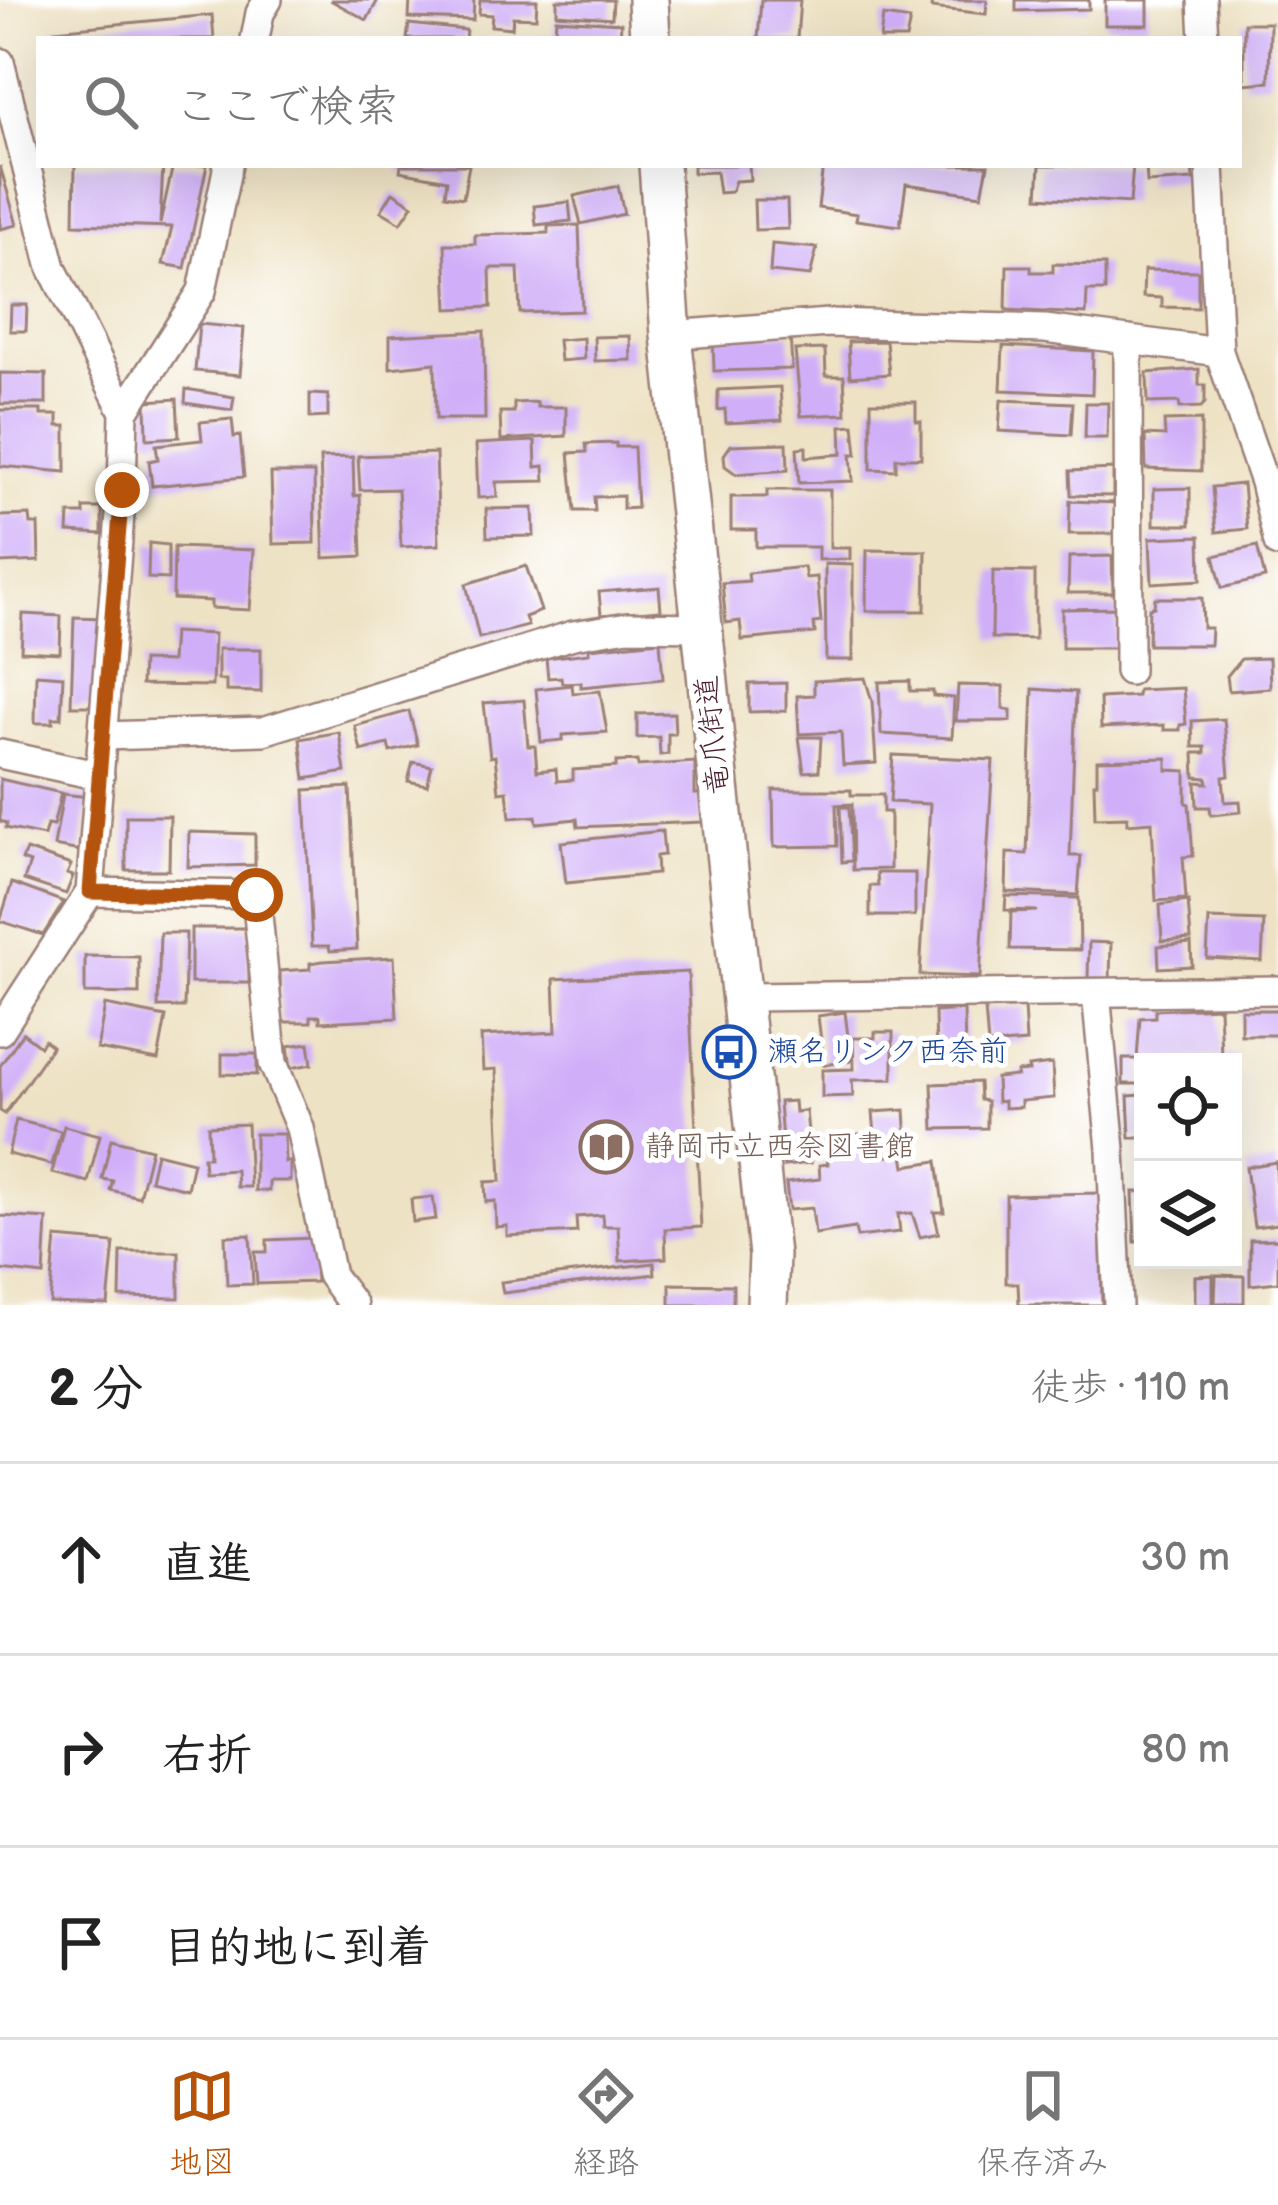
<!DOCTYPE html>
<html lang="ja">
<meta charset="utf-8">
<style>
:root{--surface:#fff;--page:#f2f2f2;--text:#222;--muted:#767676;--line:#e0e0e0;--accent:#b45309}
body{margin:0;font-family:"Balsamiq Sans","Klee One",sans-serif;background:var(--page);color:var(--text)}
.controls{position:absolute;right:36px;bottom:36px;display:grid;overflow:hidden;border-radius:0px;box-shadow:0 12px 48px #0002}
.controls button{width:108px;height:108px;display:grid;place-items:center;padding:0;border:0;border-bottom:3px solid var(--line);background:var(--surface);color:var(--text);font:60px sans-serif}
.stop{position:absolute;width:36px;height:36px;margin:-27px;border:9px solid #b45309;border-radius:50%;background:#fff}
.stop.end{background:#b45309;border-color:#fff;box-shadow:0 3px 12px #0008}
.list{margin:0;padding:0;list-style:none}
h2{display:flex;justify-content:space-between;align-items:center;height:156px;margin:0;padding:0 48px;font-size:51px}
h2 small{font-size:39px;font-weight:400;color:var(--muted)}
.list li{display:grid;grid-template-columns:78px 1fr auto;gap:36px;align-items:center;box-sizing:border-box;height:192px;padding:0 48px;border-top:3px solid var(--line)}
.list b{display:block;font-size:45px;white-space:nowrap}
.list em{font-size:39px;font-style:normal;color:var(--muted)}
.icon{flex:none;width:66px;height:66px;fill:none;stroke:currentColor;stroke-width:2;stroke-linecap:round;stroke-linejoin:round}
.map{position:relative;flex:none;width:1278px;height:1305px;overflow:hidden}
.search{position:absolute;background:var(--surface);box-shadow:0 12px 48px #0002;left:36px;right:36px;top:36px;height:132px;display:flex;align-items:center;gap:30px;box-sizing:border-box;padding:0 42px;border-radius:0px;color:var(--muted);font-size:45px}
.sheet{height:732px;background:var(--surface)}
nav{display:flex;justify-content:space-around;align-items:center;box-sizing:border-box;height:168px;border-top:3px solid var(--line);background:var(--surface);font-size:33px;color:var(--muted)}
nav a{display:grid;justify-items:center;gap:6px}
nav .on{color:var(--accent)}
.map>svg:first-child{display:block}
.building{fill:#d0aff8}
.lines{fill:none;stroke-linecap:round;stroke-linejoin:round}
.minor-casing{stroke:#9c8078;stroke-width:32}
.secondary-casing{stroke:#9c8078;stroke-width:44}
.minor{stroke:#fff;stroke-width:27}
.secondary{stroke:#fff;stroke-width:39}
.route{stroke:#b45309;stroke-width:15}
.labels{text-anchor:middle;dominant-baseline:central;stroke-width:10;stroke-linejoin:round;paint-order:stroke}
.street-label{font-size:30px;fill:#4a1f2b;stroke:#fff}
.transit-label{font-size:30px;fill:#164399;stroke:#fff;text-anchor:start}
.education-label{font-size:30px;fill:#785e54;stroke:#fff;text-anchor:start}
</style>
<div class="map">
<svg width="1278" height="1305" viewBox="0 0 1278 1305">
<rect width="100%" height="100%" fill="#fff"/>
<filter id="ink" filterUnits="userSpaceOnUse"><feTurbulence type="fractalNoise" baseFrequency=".00833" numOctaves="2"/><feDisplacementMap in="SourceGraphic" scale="24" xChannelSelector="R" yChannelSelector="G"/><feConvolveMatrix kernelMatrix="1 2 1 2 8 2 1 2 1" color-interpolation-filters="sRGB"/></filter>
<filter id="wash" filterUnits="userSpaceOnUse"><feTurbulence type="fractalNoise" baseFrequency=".004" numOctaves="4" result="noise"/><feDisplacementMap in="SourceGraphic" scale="48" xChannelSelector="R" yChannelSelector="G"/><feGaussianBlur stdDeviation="2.7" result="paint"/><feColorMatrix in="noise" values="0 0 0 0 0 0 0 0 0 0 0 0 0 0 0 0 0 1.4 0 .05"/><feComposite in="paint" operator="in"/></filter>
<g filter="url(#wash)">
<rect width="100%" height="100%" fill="#eee2c4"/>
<g id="blocks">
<g class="building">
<path d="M330 0H378L367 20Z"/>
<path d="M410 0H474L473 20 409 18Z"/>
<path d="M480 0H537L536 18 513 17 512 28 491 26 492 15 479 14Z"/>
<path d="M557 0H613L612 18 557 14Z"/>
<path d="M761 0H800L797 39H758Z"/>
<path d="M932 0H987L986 14 931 8Z"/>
<path d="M1016 0H1089V9L1016 11Z"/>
<rect x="1105" y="0" width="43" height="25"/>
<path d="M212 15 214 39H55L54 30Z"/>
<path d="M883 16 910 20 906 39H880Z"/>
<path d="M556 19 621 23 620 39H554Z"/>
<path d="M1244 23H1270L1269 82 1244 84Z"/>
<path d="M409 24 466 30 465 39H407Z"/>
<path d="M75 165H163L160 224 173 165H207L185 268 163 264 172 227 74 224Z"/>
<path d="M401 165H469L463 198 445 195 447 180 400 171Z"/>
<path d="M693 165H749L750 180 735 181 731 192 719 193 716 172 693 173Z"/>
<path d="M823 165H988L982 195 906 184 900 226 856 220 857 214 818 208Z"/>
<path d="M1040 165H1133L1130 203 1038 197Z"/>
<path d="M1146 165H1192L1193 180 1147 183Z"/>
<path d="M0 166 17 225 0 229Z"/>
<path d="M618 186 624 214 581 224 574 196Z"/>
<path d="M393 192 413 205 401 223 381 211Z"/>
<path d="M754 200H787L788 229 755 230Z"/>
<path d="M569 202 571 221 536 225 534 206Z"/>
<path d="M579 225 582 311 520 313 518 268H490L491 307 448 309 445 244H475V235L548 233V226Z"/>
<path d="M772 244 817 248 810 276 770 272Z"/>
<path d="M1053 264 1105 265V291H1087L1086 314 1006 310 1007 266H1031V272H1053Z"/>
<path d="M1144 270 1198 271V308L1162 307V298L1143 297Z"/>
<path d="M11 305H27L26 331H10Z"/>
<path d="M199 324 244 328 240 375 195 371Z"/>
<path d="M484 331 485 419H436L435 363 390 368V336Z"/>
<path d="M790 333 792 369 714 371 713 336Z"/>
<path d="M630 336 631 360 595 361 594 337Z"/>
<path d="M583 338 584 359 560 361 558 340Z"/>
<path d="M886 341 889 374 850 377 848 342Z"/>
<path d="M1003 346 1093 351 1092 394 1001 390Z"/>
<path d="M825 349 826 376H844L846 414 801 416 795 350Z"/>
<path d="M1199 369V385H1205V403L1201 407 1180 408 1179 402 1148 403 1147 373Z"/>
<path d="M0 373 46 374V404H0Z"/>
<path d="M780 387 782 420 726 423 725 409 718 410V390Z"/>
<path d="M186 389 234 397 232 410 185 403Z"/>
<path d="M310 394 328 395V417L310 418Z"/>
<path d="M177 399 179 437 147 439 146 401Z"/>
<path d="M1001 400 1073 403 1071 435 999 431Z"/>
<path d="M537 402V407H566V436L501 440 500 412H514V403Z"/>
<path d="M871 402H916V421H921V458H896V470L871 469Z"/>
<path d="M1086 403H1108L1107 438H1085Z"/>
<path d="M0 410H41V415H58V426H66V472L0 466Z"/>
<path d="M232 419 234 437 240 436 244 477 152 486 149 461 158 459 156 445 202 440 200 422Z"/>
<path d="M1201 420V471L1146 469 1145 435 1165 436 1164 421Z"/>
<path d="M854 425 857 454H851L853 481 799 483 797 448 806 447V457L842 454 841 426Z"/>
<path d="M535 441 536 467 544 466 545 481 496 482 497 497 478 498 476 444Z"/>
<path d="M616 443V447H634L637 508 623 509V496L594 497 595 511H575L569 453 587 452 586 444Z"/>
<path d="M787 443 788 470 736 474 725 466 724 455 731 445Z"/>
<path d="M436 453 439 545 401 547 398 489 360 490 358 456Z"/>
<path d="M353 457 354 496 360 495 362 556 324 558 320 458Z"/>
<path d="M1113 469V496L1071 495 1070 471Z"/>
<path d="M271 473H314L315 543 273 544Z"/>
<path d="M1243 484 1247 529 1216 532 1212 487Z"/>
<path d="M1190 488V525H1154V489Z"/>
<path d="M767 490H830V548H850V559L818 560V547H756V530H731V497H767Z"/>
<path d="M1070 501 1116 503V534H1069Z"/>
<path d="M84 508H102V534L68 532 69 514H84Z"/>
<path d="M533 508 534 536 487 537 486 509Z"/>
<path d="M30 515 31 524H38L39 561 0 563V516Z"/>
<path d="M1200 536 1201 580 1152 583 1150 538Z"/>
<path d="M149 543 168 545V579L148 578Z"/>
<path d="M1257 546 1265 578 1222 588 1214 556Z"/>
<path d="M174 547 254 550 250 610 211 608V601L173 599Z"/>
<path d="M867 550 926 551 925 611H866Z"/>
<path d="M1112 556 1113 593H1068L1069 557Z"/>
<path d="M825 564 853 565V660H826Z"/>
<path d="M526 566 541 611 525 617 528 626 479 638 466 584Z"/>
<path d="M804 567 806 578 817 577 821 622 814 623 815 633 742 640 740 621 726 623 722 583 749 581 748 573Z"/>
<path d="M993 571 1035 572V639L992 638Z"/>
<path d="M659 587 661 610 601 615 599 592Z"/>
<path d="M1155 598H1202L1203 628H1211L1210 645H1148L1149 608 1154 607Z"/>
<path d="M1117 608V648H1062V609Z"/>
<path d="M23 614 61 616 60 653 21 651Z"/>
<path d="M74 617 102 618 96 706H71Z"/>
<path d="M173 632 214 634 212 686 141 685 142 661 171 662Z"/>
<path d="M660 641 663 679 581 687V682L562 683 561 677 548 678 546 658 589 653V648Z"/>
<path d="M218 649H261V692L226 691V680H218Z"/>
<path d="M1269 658 1270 688 1229 691 1227 676 1241 659Z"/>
<path d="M36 674 63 676 61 718H53V723H35Z"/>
<path d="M865 678 872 701 876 763 843 765 841 732 799 734 797 696 814 695V681Z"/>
<path d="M910 681V691H933V696L954 698 952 738 881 734 879 682Z"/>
<path d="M786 683V711L749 712V684Z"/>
<path d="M572 685 573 693 600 691 607 732 563 735V740L541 742 536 689Z"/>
<path d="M958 685 1003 686V709L1011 710V721H956Z"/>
<path d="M1183 688 1186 724 1180 725V730H1164V725L1101 728 1100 698 1137 696 1138 690Z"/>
<path d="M1033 689 1076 692 1070 856H1081L1078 895 1006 892 1007 853 1027 854Z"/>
<path d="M524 700 528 746H535L537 771 556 769 557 781 573 780V770L616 767V762L637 761 638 766 695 762V794H702L703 822 578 827 577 819 537 823 536 816 510 818 507 791 499 792 495 756 490 757 484 703Z"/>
<path d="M409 711 418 745 390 752 388 744 361 751 355 726Z"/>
<path d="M674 713 675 734H668V754L660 755 659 737 637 738V714Z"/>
<path d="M1224 719 1229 776 1223 777 1225 802 1240 801 1241 812 1211 815 1210 807H1197L1196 782 1208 783 1207 778 1195 777 1194 753H1205V747H1193L1192 721Z"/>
<path d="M339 732 345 772 305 779 300 739Z"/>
<path d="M799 737H821L819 771 804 772Z"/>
<path d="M893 755 993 760 980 977 920 975 930 804 890 802Z"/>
<path d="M1167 758V770L1186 771V803L1189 804 1193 856 1183 857 1186 899 1156 901 1152 822 1127 824V817L1095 818 1094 783H1097V760Z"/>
<path d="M413 762 432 766 427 785 408 781Z"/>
<path d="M0 779 61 793 53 826 47 825 44 836 6 828 7 823 0 821Z"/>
<path d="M350 787 357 949 330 951 329 946H312L305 790Z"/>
<path d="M773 790H851V795H883V812H890V869L853 870 852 804 836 805 837 846 774 847Z"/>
<path d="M63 794 89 797 80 851 54 846Z"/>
<path d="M840 807H849L852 861 842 862Z"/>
<path d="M126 816H170L169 870H126Z"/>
<path d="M662 831 664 855 656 856 657 874 566 883 561 842Z"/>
<path d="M189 832 255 834V865L188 867Z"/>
<path d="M26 850 71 865 67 874 73 876 66 894 24 880 30 863 22 860Z"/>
<path d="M877 873H915V916H870V886H878Z"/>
<path d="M12 883 64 902 43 935 0 921Z"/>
<path d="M1006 896 1079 898 1080 950 1010 949 1011 912 1037 911 1005 910Z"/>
<path d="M1188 901 1191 939 1162 941 1160 905Z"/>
<path d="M1209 919 1264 921 1262 961 1207 958Z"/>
<rect x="191" y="928" width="58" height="55"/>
<path d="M160 933H186L184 1007H158Z"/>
<path d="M1089 942 1111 943 1110 979 1088 978Z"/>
<path d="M1191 943 1192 966 1159 968 1158 946Z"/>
<path d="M85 956 139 957V994L85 993Z"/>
<path d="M394 957 397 1018 320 1022V1016H311V1022H281L280 971 310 969V963L323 961Z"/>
<path d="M688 972 701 1227 665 1229 666 1258 620 1261 618 1226H603L602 1215 576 1217 577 1232 507 1236V1226L496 1227 495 1201 486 1202 485 1182 501 1181 496 1069 483 1070 481 1036 556 1032 554 979Z"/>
<path d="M105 1005 166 1017 158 1060 97 1049Z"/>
<path d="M1024 1007 1026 1042 988 1045 985 1009Z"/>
<path d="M1219 1007 1221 1056 1235 1055 1236 1062H1217V1056L1143 1062V1084H1123V1059H1137L1140 1018 1155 1017V1010Z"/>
<path d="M964 1010 965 1054 936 1056 935 1012Z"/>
<rect x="1241" y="1010" width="37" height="25"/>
<path d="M845 1012 851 1061 824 1065 818 1016Z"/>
<path d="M875 1032H893V1079L852 1080 853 1096 822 1097V1070L854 1069 853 1038H875Z"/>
<path d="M23 1033 40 1046 44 1040 52 1046 5 1114 0 1111V1066Z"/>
<path d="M309 1043 312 1064 291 1068 288 1046Z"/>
<path d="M222 1054H257V1075L222 1074Z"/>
<path d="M1052 1064 1054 1098 1021 1101V1107L1004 1108V1101L997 1102 996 1078 1017 1076V1072L1029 1071 1028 1067Z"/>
<path d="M979 1082 980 1100 987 1101V1128L934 1129 932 1084Z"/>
<path d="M1143 1095V1138H1130L1128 1096Z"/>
<path d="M794 1101 795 1112 806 1111 811 1163 784 1166 779 1102Z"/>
<path d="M905 1110 907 1143 876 1145 873 1112Z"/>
<path d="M16 1120 61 1131 52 1165 8 1154Z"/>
<path d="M247 1124 250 1187H237L236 1170 204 1172 203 1157H209L208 1126Z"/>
<path d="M64 1126 100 1135 88 1182 52 1173Z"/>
<path d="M255 1134H284L285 1162H290V1181H269V1191H255Z"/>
<path d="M859 1134 860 1142 871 1140 874 1158 903 1154 905 1166 937 1161 944 1212H934L939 1233 920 1237 912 1213 898 1214 900 1232 857 1237 855 1228 815 1234 812 1208 789 1210 786 1183 820 1179 819 1165 828 1164 825 1139Z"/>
<path d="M111 1139 151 1149 139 1197 110 1190 113 1181 102 1179Z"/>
<path d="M156 1153 193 1162 187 1189 150 1180Z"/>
<path d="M1276 1162 1278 1224 1254 1227 1246 1167Z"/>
<path d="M1133 1192H1143V1242H1135Z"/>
<path d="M1100 1193 1102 1305H1019L1018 1283H1006V1195Z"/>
<path d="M433 1197 436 1219 413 1222 411 1199Z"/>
<path d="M0 1216 47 1219 44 1275 0 1270Z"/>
<path d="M250 1235 253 1284 227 1285 225 1236Z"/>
<path d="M56 1238 114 1243 108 1305 50 1303Z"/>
<path d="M314 1238 316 1282 257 1284 255 1252H267V1240Z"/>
<path d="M1278 1239V1282L1250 1285V1240Z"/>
<path d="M121 1252H179V1298L120 1297Z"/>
<path d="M654 1263 655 1274 503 1293 501 1282Z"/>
<path d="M1213 1275V1305H1195V1276Z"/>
<path d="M1216 1275 1244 1276V1303H1215Z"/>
<path d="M670 1284 733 1285V1305H670Z"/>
</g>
</g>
</g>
<g filter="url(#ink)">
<use href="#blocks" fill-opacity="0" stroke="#9c8078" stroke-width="3"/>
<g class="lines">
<g class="minor-casing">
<g id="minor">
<path d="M1202 0 1204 39"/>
<path d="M255 39 260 13 268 0"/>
<path d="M0 62 52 268 124 412 122 490 90 892 0 1031"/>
<path d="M1210 165 1219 352 1264 482 1278 543"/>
<path d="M671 335 829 323 1045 329 1219 352"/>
<path d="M1128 340 1129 671"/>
<path d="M124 412 202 291 228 165"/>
<path d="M103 736 263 731 573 635 628 626 701 627"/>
<path d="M0 754 100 776"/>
<path d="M90 892 256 895 273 1063 300 1128 331 1275 353 1305"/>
<path d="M1096 993 1111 1149 1118 1305"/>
<path d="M742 997 1278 990"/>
</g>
</g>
<g class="secondary-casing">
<g id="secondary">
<path d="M648 0 650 39"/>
<path d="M659 165 671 335 769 1255 767 1305"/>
</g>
</g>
<use href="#minor" class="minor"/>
<use href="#secondary" class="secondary"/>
</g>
</g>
<g class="lines" filter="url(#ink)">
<path class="route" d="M122 490 90 892 256 895"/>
</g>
<defs>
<g id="bus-ring" transform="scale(2.7)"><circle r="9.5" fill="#fff" stroke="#1a4fb4" stroke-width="1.5"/><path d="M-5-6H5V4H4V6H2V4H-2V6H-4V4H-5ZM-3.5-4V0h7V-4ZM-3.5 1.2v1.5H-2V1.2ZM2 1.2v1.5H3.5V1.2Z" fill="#1a4fb4"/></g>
<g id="library-ring" transform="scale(2.7)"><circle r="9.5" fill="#fff" stroke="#8d6e63" stroke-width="1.5"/><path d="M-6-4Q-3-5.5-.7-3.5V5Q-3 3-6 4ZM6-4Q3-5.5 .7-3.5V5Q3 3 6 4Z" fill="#8d6e63"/></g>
</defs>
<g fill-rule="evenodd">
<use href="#bus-ring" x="729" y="1052"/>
<use href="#library-ring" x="606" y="1147"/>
</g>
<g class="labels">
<g class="street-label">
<text transform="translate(713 735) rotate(-96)">竜爪街道</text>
</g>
<g class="transit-label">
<text x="768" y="1052">瀬名リンク西奈前</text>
</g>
<g class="education-label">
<text x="645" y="1147">静岡市立西奈図書館</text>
</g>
</g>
</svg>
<div class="controls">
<button><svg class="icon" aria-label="locate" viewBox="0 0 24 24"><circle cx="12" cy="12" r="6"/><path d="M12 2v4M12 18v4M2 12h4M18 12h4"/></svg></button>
<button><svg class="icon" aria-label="layers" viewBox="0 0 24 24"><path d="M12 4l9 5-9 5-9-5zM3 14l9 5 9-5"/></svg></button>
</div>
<div class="stop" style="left:256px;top:895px"></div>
<div class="stop end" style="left:122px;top:490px"></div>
<div class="search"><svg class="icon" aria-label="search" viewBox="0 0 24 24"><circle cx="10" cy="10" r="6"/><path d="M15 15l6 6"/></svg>ここで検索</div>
</div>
<section class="sheet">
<h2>2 分<small>徒歩 · 110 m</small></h2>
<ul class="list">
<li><svg class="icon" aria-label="ahead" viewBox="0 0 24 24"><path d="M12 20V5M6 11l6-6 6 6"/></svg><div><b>直進</b></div><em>30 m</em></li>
<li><svg class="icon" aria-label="right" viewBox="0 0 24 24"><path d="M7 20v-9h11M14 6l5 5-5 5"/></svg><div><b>右折</b></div><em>80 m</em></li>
<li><svg class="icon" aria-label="arrive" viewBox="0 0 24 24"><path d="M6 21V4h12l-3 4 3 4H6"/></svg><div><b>目的地に到着</b></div></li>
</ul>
</section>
<nav>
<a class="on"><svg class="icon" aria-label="map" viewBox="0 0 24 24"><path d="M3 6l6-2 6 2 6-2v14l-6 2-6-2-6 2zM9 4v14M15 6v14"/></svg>地図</a>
<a><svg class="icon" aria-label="directions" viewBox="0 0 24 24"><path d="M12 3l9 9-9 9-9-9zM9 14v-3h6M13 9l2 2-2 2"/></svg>経路</a>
<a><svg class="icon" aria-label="saved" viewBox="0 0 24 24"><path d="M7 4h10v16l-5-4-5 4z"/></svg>保存済み</a>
</nav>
